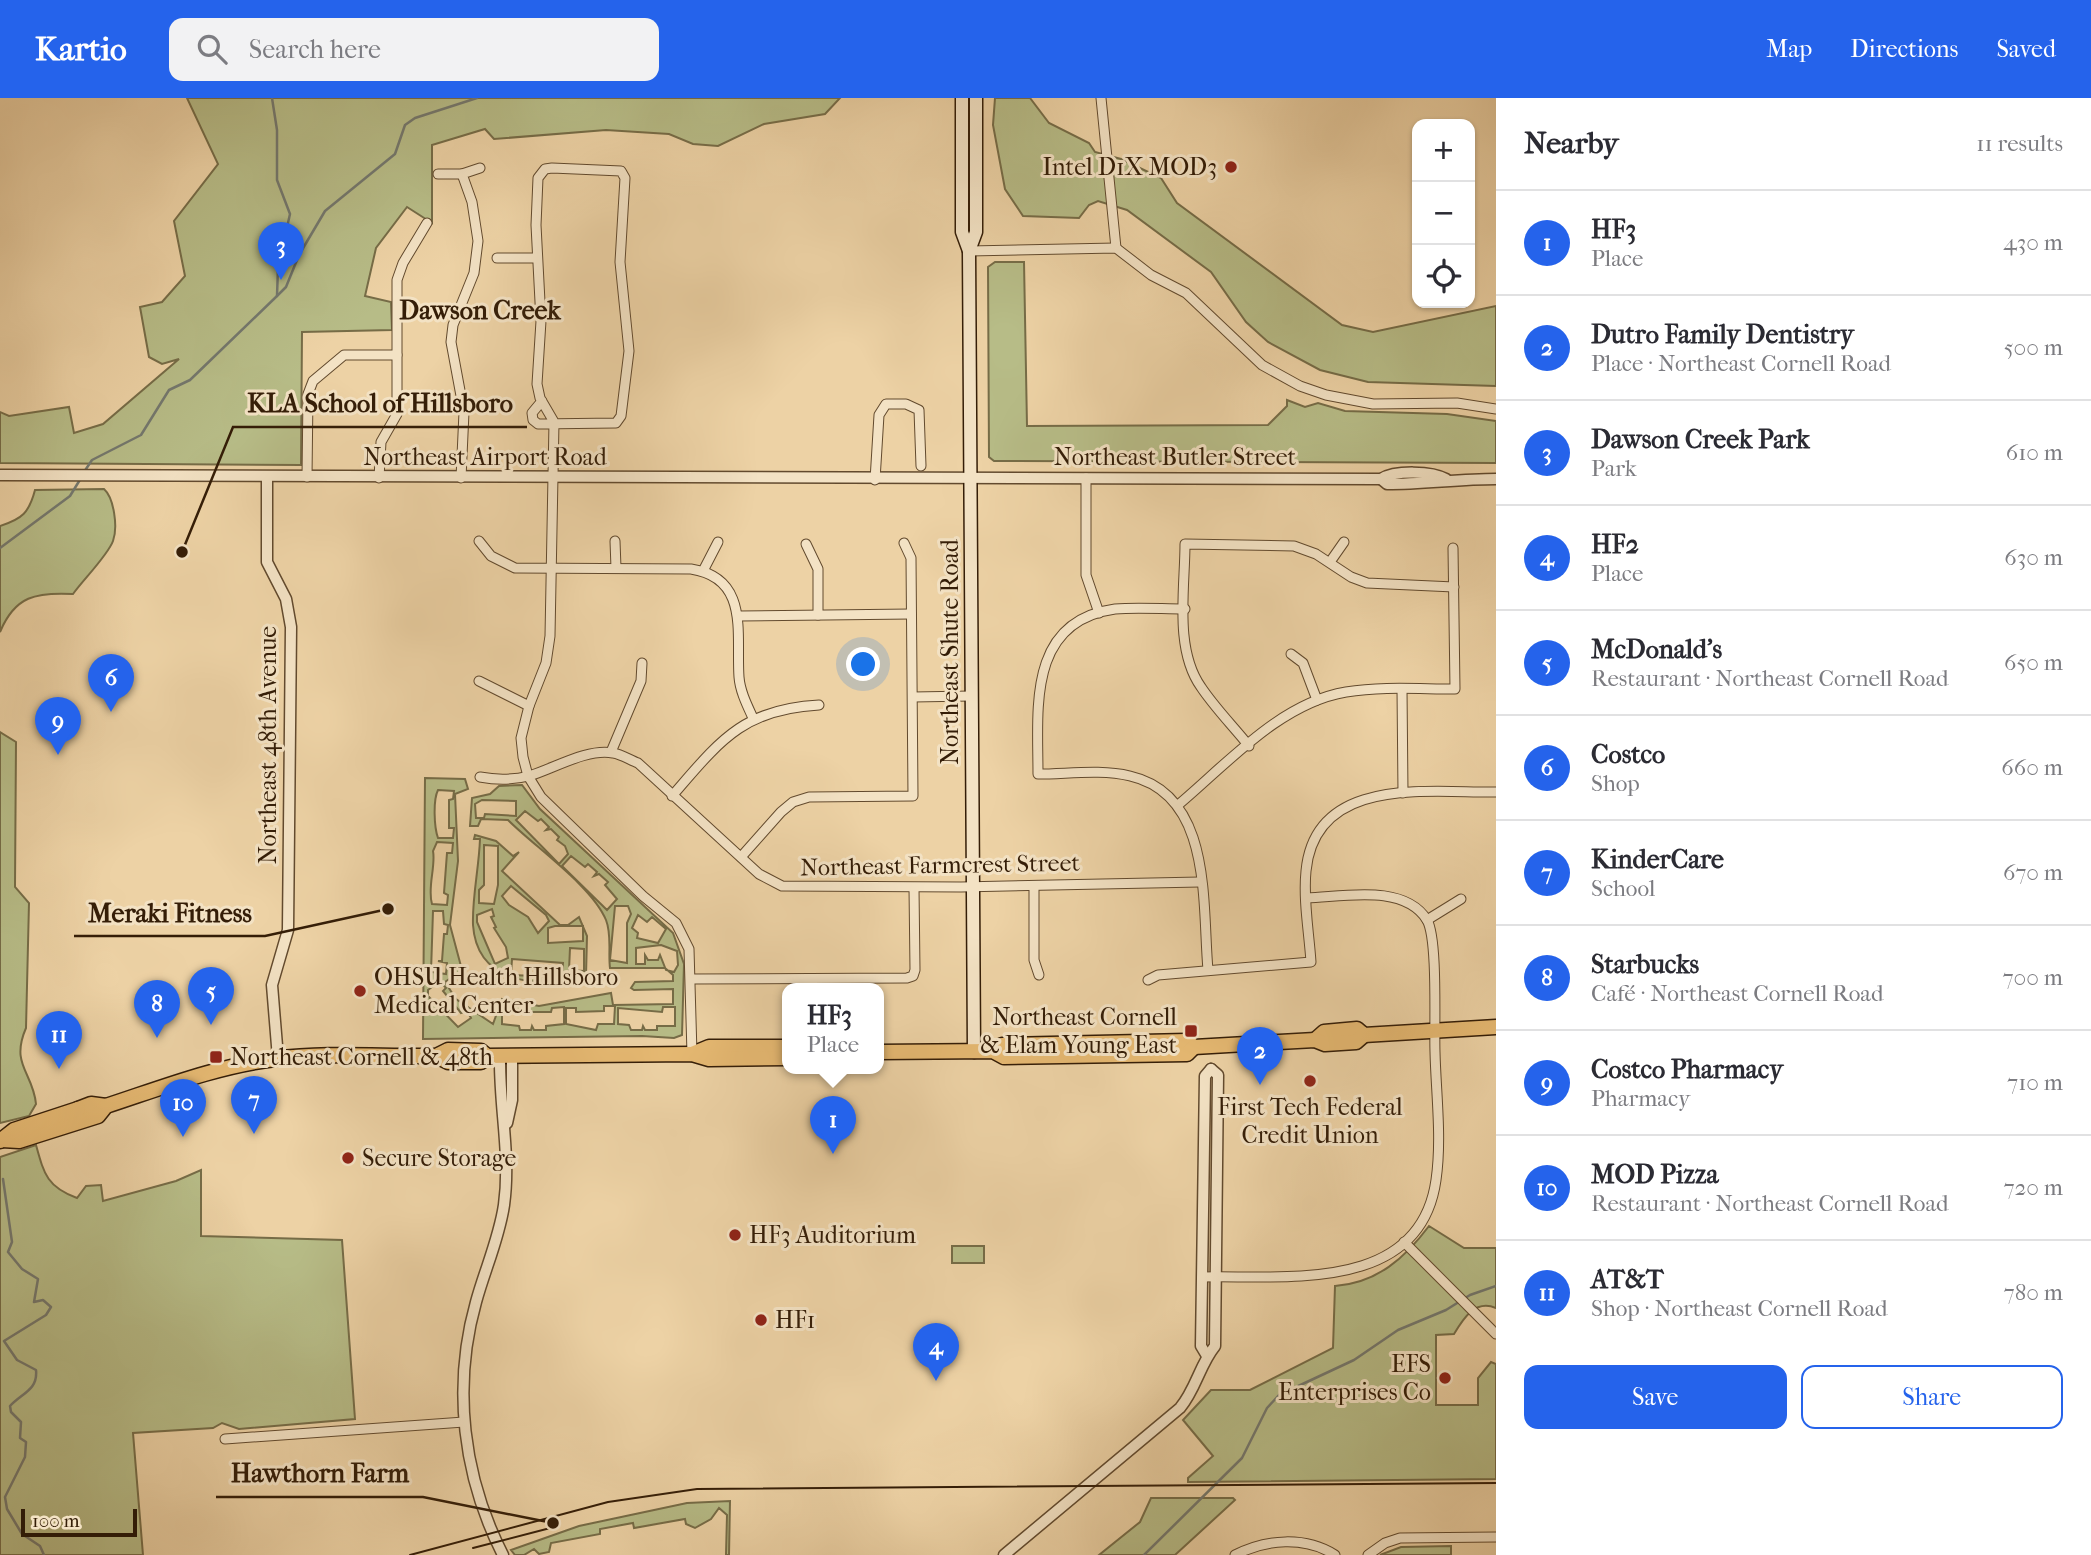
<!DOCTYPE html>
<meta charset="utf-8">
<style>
:root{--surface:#fff;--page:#f2f2f3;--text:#2b2b33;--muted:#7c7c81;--line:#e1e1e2;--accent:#2563eb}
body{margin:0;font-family:"IM FELL French Canon",serif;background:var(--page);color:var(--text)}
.controls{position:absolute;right:21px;top:21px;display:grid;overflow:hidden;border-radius:14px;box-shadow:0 2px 5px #0004}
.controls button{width:63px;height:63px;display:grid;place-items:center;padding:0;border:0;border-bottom:2px solid var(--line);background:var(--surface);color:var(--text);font:35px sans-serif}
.scale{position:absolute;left:21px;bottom:18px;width:116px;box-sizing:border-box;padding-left:7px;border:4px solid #341d07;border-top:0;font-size:19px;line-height:24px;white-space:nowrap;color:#341d07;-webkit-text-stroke:5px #f3e2c4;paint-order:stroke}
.you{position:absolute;left:864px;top:567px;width:24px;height:24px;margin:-18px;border:5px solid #fff;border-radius:50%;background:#1a73e8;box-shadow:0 0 0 10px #1a73e833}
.badge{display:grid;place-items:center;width:46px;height:46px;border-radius:50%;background:var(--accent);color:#fff;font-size:23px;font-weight:700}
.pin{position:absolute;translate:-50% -58px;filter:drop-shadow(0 2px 4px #0008)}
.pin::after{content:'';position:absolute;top:37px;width:24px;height:21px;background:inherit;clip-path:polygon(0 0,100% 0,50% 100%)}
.popup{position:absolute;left:782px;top:885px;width:102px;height:91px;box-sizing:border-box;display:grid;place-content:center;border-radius:14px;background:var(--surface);filter:drop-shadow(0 2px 5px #0005);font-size:23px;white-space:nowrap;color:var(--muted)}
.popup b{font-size:26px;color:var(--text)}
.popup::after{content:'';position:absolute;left:50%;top:100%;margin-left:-14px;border:14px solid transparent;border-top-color:var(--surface)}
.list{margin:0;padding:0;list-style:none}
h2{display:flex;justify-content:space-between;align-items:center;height:91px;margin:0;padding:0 28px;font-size:30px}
h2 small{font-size:23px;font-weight:400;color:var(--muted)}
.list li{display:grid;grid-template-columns:46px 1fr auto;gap:21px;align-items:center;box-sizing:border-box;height:105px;padding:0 28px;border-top:2px solid var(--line)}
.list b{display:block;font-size:26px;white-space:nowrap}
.list p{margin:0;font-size:23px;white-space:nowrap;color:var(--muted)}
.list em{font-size:23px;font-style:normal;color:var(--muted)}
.actions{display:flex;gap:14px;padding:21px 28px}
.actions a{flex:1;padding:16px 0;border:2px solid var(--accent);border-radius:14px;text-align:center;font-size:24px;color:var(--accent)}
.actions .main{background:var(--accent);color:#fff}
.icon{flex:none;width:38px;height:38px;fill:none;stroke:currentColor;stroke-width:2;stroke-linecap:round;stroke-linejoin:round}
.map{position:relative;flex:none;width:1496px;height:1457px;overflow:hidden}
header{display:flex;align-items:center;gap:42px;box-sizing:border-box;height:98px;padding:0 35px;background:var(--accent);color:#fff}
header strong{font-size:33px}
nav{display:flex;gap:38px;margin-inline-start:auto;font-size:24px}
.search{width:490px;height:63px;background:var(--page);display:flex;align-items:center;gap:18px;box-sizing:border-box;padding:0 24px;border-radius:14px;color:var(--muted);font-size:26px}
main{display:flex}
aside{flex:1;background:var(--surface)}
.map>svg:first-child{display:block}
.green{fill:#b7bc87;stroke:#766c47;stroke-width:2;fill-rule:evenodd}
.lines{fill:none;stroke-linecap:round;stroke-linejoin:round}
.stream{stroke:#74786e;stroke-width:2.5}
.minor-casing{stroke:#624a2e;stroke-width:11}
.tertiary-casing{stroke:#624a2e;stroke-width:13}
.secondary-casing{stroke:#341d07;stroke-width:15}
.primary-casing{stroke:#341d07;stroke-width:17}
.trunk-casing{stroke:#341d07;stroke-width:17}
.minor{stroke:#f3e2c4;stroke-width:9}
.tertiary{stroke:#f3e2c4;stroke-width:10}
.secondary{stroke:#f3e2c4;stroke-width:12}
.primary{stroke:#e6b972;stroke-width:14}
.trunk{stroke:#e6b972;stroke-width:14}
.tram{stroke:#341d07;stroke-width:2}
.poi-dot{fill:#8f2418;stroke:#f3e2c4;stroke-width:2.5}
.labels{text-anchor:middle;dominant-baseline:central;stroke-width:6;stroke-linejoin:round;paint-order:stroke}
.poi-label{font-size:24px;fill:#341d07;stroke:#f3e2c4;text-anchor:start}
.street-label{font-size:24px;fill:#341d07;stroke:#f3e2c4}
.neighbourhood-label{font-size:26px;font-weight:bold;fill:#341d07;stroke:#f3e2c4}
.leader{fill:none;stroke:#341d07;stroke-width:2.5}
.callout-dot{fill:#341d07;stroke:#f3e2c4;stroke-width:2.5}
.callout-label{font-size:26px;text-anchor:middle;font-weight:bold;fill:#341d07;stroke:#f3e2c4;stroke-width:6;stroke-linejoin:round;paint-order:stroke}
</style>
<header>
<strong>Kartio</strong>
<div class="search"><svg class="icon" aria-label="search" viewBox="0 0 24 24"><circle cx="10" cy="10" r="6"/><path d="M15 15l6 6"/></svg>Search here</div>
<nav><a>Map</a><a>Directions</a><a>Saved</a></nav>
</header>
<main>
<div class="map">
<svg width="1496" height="1457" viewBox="0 0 1496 1457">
<rect width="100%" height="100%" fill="#edd2a5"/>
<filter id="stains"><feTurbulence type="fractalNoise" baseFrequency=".00286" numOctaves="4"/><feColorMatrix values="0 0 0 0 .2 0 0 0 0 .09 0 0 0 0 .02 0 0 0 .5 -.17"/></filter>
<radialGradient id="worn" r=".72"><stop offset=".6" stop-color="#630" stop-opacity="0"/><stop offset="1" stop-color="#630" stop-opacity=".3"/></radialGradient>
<g class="green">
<path d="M187 0H840L825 16 764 26 718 48 693 46 669 36 606 32 494 41 485 31 432 47V125L407 109 376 150 365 198 391 204 392 232 302 234 301 367 0 365V314L9 318 69 309 74 335 103 326 179 261 162 266 149 259 140 209 162 204 185 178 174 123 218 66Z"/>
<path d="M995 0H1030L1049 25 1089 45 1095 54 1121 61 1161 80 1177 105 1342 227 1373 234 1496 208V288L1368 284 1320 272 1268 244 1246 224 1211 174 1127 112 1098 103 1089 107 1079 120 1023 118 1005 91 993 27Z"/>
<path d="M995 164H1024L1027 328 1268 327 1287 308V302L1305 309 1318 305 1345 313 1447 316 1496 323V365L994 363 989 359 988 169Z"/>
<path d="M104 391C114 400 118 429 113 443 108 457 83 482 73 496 36 494 15 498 0 534V428C22 421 29 415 35 392Z"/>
<path d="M0 634 16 644 15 789 29 805 26 930C10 967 33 974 36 1006L29 1018 0 1025Z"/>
<path d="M425 680 465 681 468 691 455 696 458 763 450 827 462 872 445 884 456 901 493 926 502 901 539 908 611 895 613 907 673 906V891L634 892 631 890 635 884 673 883V877L665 870H610C608 855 612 837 606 822 592 788 535 749 508 722L481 721 478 728H470L472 700 490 696 499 688 522 687 540 711 673 835 684 866 682 937 674 940 642 938 423 941ZM438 692 454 693 453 701 449 702V730H454L453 740H438C434 729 433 702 438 692ZM482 702 516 703V718L485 716 484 720H476L475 706ZM525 713 538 723 541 721 549 729 546 732 551 731 559 739 557 742 565 748 568 756 559 766 516 722ZM437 744 453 745 452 755H447L444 795 448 797 447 807 432 806C427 790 436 768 433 753ZM571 758 585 769 588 766 597 774 594 778 599 776 608 784 605 787 617 801 607 812 562 768ZM615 808H628L631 816 627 825V865L610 862ZM433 813H443L444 826 448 827 447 836H444L442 863H438L447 865 446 876 431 874ZM638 817 647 824 652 819 666 831 658 845 637 840 638 835 632 830ZM661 847 677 853 678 867 674 874 666 872 660 857 658 862H648L645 857V866H636V850ZM440 883 446 890 443 893 461 915 467 913 471 920 458 929 428 898V892ZM604 908H615L614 926H598L596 932 566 926V910H576V914L604 913ZM663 909H675V928H657V932H645L643 928 642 932H631L629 927 618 926V910L662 914ZM502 910H511L512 914H551L552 910 564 909V926L546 928V932H534L532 928 531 932H520L519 928 502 926Z"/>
<path d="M475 737 496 743 513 758 519 754 502 773 560 827H568L579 819 587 838 586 878C541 891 477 887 473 827 472 799 479 770 480 741H474ZM484 747 498 748V787L494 806 479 805V792L484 787ZM511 788 546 817 549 823 538 835 528 819 509 807 502 798ZM492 811 494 818 491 819 496 829 494 830 506 849 508 860 495 866 477 824V817ZM555 828H583V843L548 845V830ZM570 850 584 851V873L569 872ZM512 861 563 865 562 879 511 877Z"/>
<path d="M36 1047C44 1076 47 1089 77 1100L86 1088 101 1087 103 1103 176 1083 201 1072V1138L342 1142 355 1321 239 1331 222 1325 213 1330 133 1335 143 1457H0V1059Z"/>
<path d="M1429 1128 1464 1150H1496V1210C1475 1201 1463 1221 1454 1236L1436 1237V1307H1478V1280L1491 1264 1496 1266V1381L1188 1384V1380L1213 1358 1183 1322 1211 1292H1250L1333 1250 1335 1188C1377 1185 1405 1160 1429 1128Z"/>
<rect x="952" y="1148" width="32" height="17"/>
<path d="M1151 1400H1233L1235 1402 1175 1457H1099L1140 1424Z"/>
<path d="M730 1403 729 1457H726L727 1417 719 1410 711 1421 695 1430 686 1426 685 1421 634 1430 633 1425 600 1431V1436L551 1445 549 1454 539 1456 534 1451 524 1457H515L511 1452 579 1428 687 1405Z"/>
<path d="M1451 1448V1457H1380L1401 1449Z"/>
</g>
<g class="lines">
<g class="stream">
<path d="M272 0 277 32V82L290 116 278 169 277 198"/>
<path d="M84 374 92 362 141 337 169 292 190 282 277 198 286 189 299 157 325 113 395 56 405 27 415 20 477 0"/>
<path d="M0 450 70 398 81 380"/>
<path d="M3 1081 12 1144 8 1154 22 1171 38 1181 34 1204 43 1202 51 1209 46 1217 4 1243 17 1262 36 1272C38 1292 22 1295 10 1308L11 1314 21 1324 20 1340 26 1344 25 1359 5 1399 7 1411 22 1436 40 1448 44 1457"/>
<path d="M1144 1457 1242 1360 1267 1310 1279 1297 1354 1262 1398 1232 1446 1212 1470 1197 1496 1188"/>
</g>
<g class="minor-casing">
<g id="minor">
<path d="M1101 0 1116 150"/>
<path d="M438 76H462"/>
<path d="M969 153 1116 150 1151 177 1186 195 1262 267 1300 288 1326 297 1373 306 1457 305 1496 311"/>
<path d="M497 160H537"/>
<path d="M542 303 532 315 533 322 538 326 616 325 621 318 629 253 620 164 625 80 621 73 552 70 545 71 538 80 536 127 541 223 537 286 540 300 554 324 550 538 546 565 529 608 521 640 523 659 528 678 541 699 643 798 676 825 689 851 692 956"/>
<path d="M307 379 308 296 313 283 344 257H397"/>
<path d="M379 380 381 344 397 316V182L403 165 427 125"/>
<path d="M461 380 464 314 451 244 453 227 474 175 478 143 472 104 462 76 480 70"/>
<path d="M1086 380V477L1099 515"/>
<path d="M875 382 879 317 886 306H906L919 312 921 368"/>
<path d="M479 443 491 458 515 470 691 471C750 480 736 536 739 579 740 593 747 607 753 620"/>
<path d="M615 443 616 470"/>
<path d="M806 446 818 471V517"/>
<path d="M1330 464 1344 444"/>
<path d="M703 473 718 444"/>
<path d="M1185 511C1162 511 1137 509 1115 511 1027 523 1038 611 1038 676 1068 676 1101 671 1130 678 1213 697 1202 806 1208 872"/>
<path d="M739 518 911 516"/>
<path d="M1291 556 1303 565 1317 602"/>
<path d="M479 583 529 608"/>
<path d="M1402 591 1403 695"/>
<path d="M913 599 971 598"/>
<path d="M1249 648C1233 628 1215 610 1201 589 1174 551 1185 490 1185 446L1294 448 1316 456 1351 479 1367 485 1454 489"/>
<path d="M611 654 641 583 642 565"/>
<path d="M480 679C496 682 513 682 529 678 553 671 587 650 613 655 621 656 630 662 638 665L759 776 782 788 961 789 1200 784"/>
<path d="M672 698C719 644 742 611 819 607"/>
<path d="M1178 707C1227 666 1280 605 1346 594 1382 588 1419 591 1455 591L1453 450"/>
<path d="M741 759 781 714 793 704 809 699 913 698 911 460 904 445"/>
<path d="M1034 788V862L1039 877"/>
<path d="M1427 822 1461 801"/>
<path d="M691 881 907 880 913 878 915 872 914 790"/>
<path d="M1148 882 1158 877 1311 864C1309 834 1303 802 1306 773 1315 677 1429 695 1496 694"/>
<path d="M1404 1144 1496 1236"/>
<path d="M1202 1179C1285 1177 1420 1196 1436 1082 1442 1040 1436 996 1435 954 1434 928 1438 841 1427 822 1404 785 1342 799 1307 800"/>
<path d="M225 1341 464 1324"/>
<path d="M1235 1457C1266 1441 1305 1438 1335 1457"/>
<path d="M1368 1457 1385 1445 1400 1440 1496 1439"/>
</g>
</g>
<g class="tertiary-casing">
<g id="tertiary">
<path d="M0 377 1381 381C1395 372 1432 373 1446 381"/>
<path d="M267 379V464L286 501 291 529 288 832 272 887 278 960"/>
<path d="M1381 381 1387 386C1425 386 1458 381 1496 381"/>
<path d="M500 958C499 1009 511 1056 504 1107 499 1141 485 1171 476 1204 452 1289 463 1379 503 1457"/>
<path d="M507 1025 512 1002V958"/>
<path d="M1207 1258 1201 1248 1205 978 1211 971"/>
<path d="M1004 1457 1180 1310C1196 1291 1200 1266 1215 1248L1218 977 1211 971"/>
</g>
</g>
<g class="secondary-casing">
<g id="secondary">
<path d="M962 0V134L969 153"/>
<path d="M974 954 969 153 976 134V0"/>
</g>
</g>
<g class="primary-casing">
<path id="primary" d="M78 1011 91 1006 106 1008"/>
</g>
<g class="trunk-casing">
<g id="trunk">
<path d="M1315 942 1324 934 1357 931 1364 937 1496 929"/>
<path d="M993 953 1002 947 1187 943 1194 949 1315 942 1325 946 1356 944 1364 937"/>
<path d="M878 954 993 953 1004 959 1187 956 1194 949"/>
<path d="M692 956 709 949H788"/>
<path d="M436 958 448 964H481L487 958"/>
<path d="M2 1042 19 1043 98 1018 106 1008C161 990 217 968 275 961 328 954 383 959 436 958L448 952 481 953 487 958 692 956 709 961 788 960"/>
<path d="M0 1043 14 1032 78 1011"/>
</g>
</g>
<use href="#minor" class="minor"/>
<use href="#tertiary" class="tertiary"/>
<use href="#secondary" class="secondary"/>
<use href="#primary" class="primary"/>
<use href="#trunk" class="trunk"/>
<g class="tram">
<path d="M473 1450 558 1428"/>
<path d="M410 1457 608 1404 697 1391 1496 1385"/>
</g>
</g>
<g class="poi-dot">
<circle cx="1231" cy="69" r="7"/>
<circle cx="360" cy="893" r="7"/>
<rect x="1184" y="926" width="14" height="14" rx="3.5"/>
<rect x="209" y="952" width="14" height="14" rx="3.5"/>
<circle cx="1310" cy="983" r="7"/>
<circle cx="348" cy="1060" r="7"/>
<circle cx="735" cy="1137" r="7"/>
<circle cx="761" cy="1222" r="7"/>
<circle cx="1445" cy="1280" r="7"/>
</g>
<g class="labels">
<g class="poi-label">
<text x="1217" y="69" text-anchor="end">Intel D1X MOD3</text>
<text x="374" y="879">OHSU Health Hillsboro<tspan x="374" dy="28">Medical Center</tspan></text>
<text x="1177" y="919" text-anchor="end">Northeast Cornell<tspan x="1177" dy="28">&amp; Elam Young East</tspan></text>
<text x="230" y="959">Northeast Cornell &amp; 48th</text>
<text x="1310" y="1009" text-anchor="middle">First Tech Federal<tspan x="1310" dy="28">Credit Union</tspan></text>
<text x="362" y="1060">Secure Storage</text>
<text x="749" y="1137">HF3 Auditorium</text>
<text x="775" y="1222">HF1</text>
<text x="1431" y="1266" text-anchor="end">EFS<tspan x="1431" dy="28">Enterprises Co</tspan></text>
</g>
<g class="street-label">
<text x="485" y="359">Northeast Airport Road</text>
<text x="1175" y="359">Northeast Butler Street</text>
<text transform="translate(950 554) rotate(-90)">Northeast Shute Road</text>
<text transform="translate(268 647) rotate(-90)">Northeast 48th Avenue</text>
<text transform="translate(940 767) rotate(-1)">Northeast Farmcrest Street</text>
</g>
<g class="neighbourhood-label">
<text x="480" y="212">Dawson Creek</text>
</g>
</g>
<path class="leader" d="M182 454L233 329H527M388 811L265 838H74M553 1425L423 1399H216"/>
<g class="callout-dot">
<circle cx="182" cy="454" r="7"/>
<circle cx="388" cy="811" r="7"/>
<circle cx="553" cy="1425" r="7"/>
</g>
<g class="callout-label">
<text x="380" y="314">KLA School of Hillsboro</text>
<text x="170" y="824">Meraki Fitness</text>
<text x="320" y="1384">Hawthorn Farm</text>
</g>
<rect width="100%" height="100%" filter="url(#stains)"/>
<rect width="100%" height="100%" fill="url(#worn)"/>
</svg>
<div class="controls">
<button>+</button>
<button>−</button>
<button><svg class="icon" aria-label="locate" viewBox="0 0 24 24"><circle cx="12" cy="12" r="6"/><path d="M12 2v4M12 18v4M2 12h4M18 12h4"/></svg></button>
</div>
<div class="scale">100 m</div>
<div class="you"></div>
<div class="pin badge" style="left:833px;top:1056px">1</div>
<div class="popup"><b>HF3</b>Place</div>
<div class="pin badge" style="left:1260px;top:987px">2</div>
<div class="pin badge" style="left:281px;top:182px">3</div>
<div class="pin badge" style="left:936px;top:1283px">4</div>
<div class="pin badge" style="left:211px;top:927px">5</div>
<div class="pin badge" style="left:111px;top:614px">6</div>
<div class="pin badge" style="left:254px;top:1036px">7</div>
<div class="pin badge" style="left:157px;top:940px">8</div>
<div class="pin badge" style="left:58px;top:657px">9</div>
<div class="pin badge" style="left:183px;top:1039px">10</div>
<div class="pin badge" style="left:59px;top:971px">11</div>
</div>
<aside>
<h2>Nearby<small>11 results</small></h2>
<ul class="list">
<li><span class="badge">1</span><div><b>HF3</b><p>Place</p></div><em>430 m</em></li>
<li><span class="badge">2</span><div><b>Dutro Family Dentistry</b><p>Place · Northeast Cornell Road</p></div><em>500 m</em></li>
<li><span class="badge">3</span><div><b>Dawson Creek Park</b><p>Park</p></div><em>610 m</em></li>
<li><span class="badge">4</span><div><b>HF2</b><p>Place</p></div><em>630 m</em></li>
<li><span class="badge">5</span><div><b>McDonald's</b><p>Restaurant · Northeast Cornell Road</p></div><em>650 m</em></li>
<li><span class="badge">6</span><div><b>Costco</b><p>Shop</p></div><em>660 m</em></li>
<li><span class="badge">7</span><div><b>KinderCare</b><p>School</p></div><em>670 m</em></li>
<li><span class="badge">8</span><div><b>Starbucks</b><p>Café · Northeast Cornell Road</p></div><em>700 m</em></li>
<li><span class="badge">9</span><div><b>Costco Pharmacy</b><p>Pharmacy</p></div><em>710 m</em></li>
<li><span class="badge">10</span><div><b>MOD Pizza</b><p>Restaurant · Northeast Cornell Road</p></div><em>720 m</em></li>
<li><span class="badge">11</span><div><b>AT&amp;T</b><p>Shop · Northeast Cornell Road</p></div><em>780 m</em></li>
</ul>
<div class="actions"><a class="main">Save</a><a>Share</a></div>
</aside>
</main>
